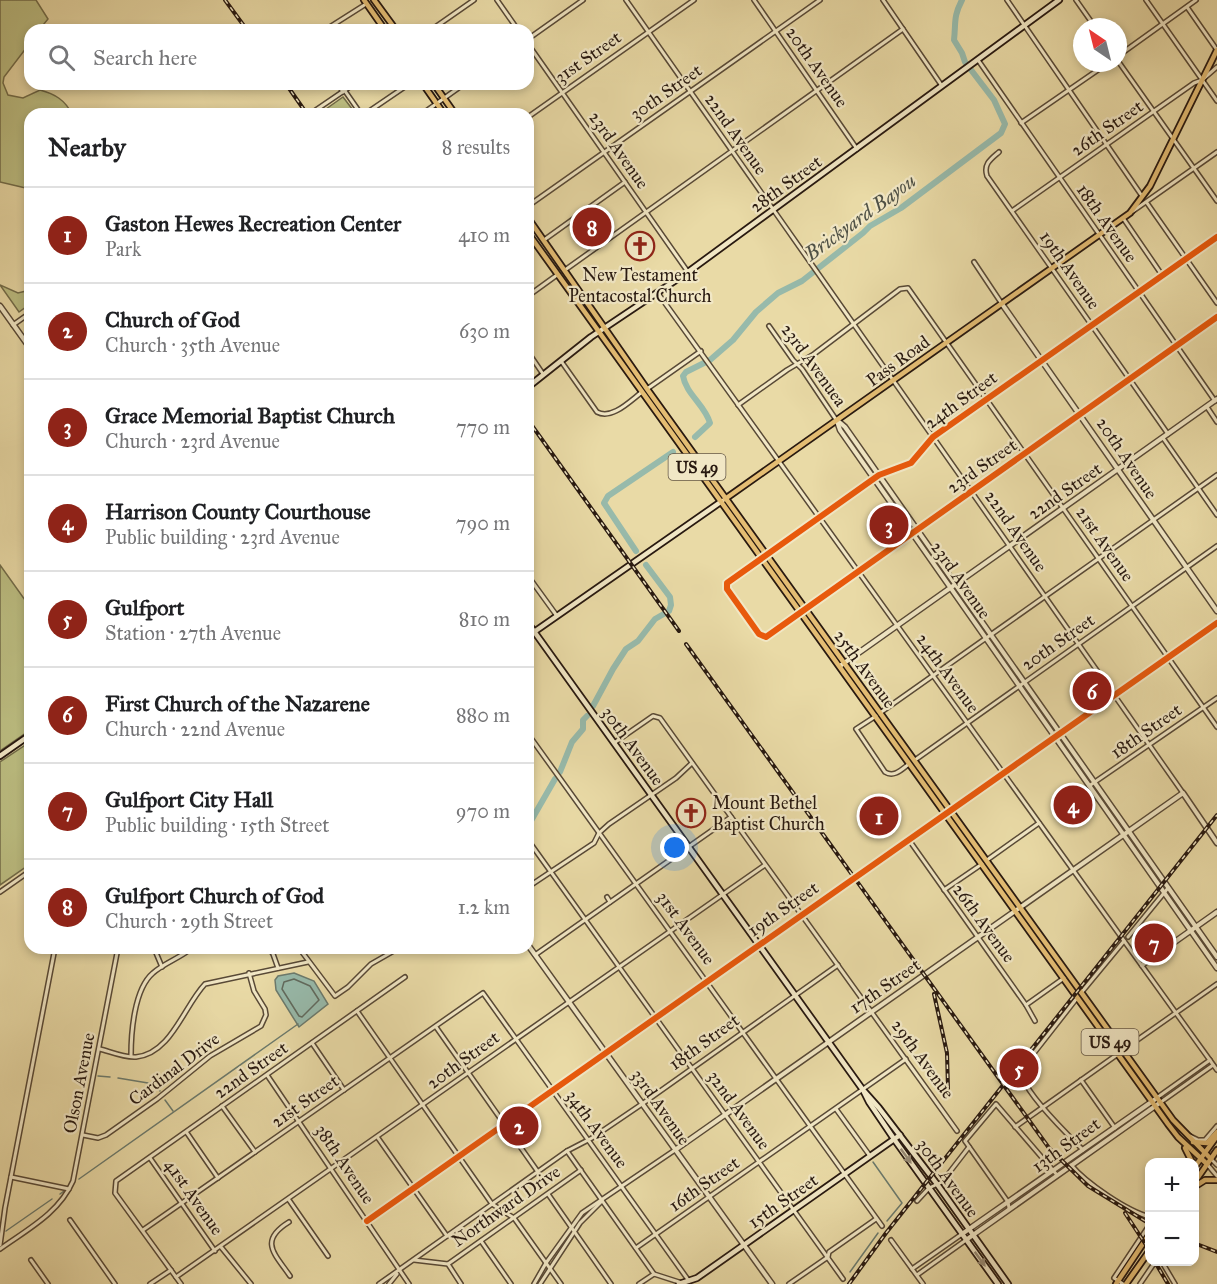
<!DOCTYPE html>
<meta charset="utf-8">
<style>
:root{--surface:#fff;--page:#f2f2f2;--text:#202124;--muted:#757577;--line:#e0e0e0;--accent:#8f2418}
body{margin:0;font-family:"IM FELL Great Primer",serif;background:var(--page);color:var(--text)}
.controls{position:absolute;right:18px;bottom:18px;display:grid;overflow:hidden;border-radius:12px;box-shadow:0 3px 9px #0003}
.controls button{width:54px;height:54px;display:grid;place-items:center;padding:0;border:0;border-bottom:2px solid var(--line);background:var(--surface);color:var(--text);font:30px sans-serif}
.compass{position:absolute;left:1073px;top:18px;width:54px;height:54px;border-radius:50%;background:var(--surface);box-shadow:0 3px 9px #0003;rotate:325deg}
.you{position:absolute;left:675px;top:848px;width:21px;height:21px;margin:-15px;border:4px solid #fff;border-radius:50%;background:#1a73e8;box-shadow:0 0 0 9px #1a73e833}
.badge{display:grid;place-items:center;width:39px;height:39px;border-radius:50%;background:var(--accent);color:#fff;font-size:20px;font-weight:700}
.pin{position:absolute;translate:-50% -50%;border:3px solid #fff;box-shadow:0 2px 6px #0006}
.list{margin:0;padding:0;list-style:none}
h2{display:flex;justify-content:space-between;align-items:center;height:78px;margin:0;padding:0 24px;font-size:26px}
h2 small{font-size:20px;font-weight:400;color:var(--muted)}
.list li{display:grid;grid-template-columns:39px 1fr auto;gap:18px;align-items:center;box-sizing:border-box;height:96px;padding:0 24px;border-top:2px solid var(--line)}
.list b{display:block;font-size:22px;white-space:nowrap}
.list p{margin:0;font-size:20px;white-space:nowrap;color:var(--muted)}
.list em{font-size:20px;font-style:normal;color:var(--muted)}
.icon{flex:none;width:33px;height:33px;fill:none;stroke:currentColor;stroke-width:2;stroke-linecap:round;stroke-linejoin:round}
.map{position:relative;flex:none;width:1217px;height:1284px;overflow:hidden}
.search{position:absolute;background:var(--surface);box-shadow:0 3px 9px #0003;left:24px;top:24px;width:510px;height:66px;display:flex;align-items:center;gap:15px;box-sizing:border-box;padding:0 21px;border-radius:18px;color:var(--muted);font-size:22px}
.panel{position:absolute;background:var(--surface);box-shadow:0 3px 9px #0003;left:24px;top:108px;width:510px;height:846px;border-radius:18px}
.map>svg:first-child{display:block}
.green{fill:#bcbe82;stroke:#726c49;stroke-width:1.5}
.water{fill:#97baab;stroke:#6b7a6d;stroke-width:1.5}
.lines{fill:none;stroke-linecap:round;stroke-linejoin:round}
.shore{stroke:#606a5e;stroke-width:1.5}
.stream{stroke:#6b7a6d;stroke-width:1.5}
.river{stroke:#97baab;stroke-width:6}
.minor-casing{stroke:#584936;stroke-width:6}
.tertiary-casing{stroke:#584936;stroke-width:7}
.secondary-casing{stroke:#281910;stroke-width:8}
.primary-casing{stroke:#281910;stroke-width:8}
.minor{stroke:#f1e7c5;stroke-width:3}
.tertiary{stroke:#f1e7c5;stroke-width:4}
.secondary{stroke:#f1e7c5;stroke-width:4.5}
.primary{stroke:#e4bd73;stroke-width:4.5}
.rail-casing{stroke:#281910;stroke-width:4}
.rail{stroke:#f1e7c5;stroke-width:1.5;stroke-dasharray:4.5;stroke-linecap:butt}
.cycleway-casing{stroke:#f1e7c5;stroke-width:10}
.cycleway{stroke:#e8590c;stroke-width:6}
.oneway{fill:#978a74}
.labels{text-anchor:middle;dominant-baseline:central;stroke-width:4.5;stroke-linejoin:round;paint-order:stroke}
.shield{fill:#f1e7c5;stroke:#645746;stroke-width:1.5}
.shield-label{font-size:16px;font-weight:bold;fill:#281910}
.street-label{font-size:18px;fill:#281910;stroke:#f1e7c5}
.poi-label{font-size:18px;fill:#281910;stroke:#f1e7c5}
.water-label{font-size:20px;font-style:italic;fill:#4f5146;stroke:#f1e7c5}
</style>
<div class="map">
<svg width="1217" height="1284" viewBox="0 0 1217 1284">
<rect width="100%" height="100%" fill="#e9daa6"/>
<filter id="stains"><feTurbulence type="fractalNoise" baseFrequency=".00333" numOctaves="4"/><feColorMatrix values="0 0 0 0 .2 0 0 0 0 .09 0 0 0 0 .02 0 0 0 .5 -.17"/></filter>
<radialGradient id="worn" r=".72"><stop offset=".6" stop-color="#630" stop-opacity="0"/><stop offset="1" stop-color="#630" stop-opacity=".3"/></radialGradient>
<g class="green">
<path d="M0 0H36L48 19 39 30H30V43L4 77 3 83 8 95 23 98 40 90C55 94 65 100 72 114H30V189L0 182Z"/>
<path d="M343 97 356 114H319Z"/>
<path d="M0 285 18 293 30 290V304L19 312Z"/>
<path d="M0 565 30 607V730L0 751Z"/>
<path d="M30 742V864L0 885V762Z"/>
</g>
<path class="water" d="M294 973 314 981 328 1004 299 1027 276 990 275 980 278 976Z"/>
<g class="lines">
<path class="shore" d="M294 979 310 986 319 1000 302 1017 299 1016 282 989 284 982Z"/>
<g class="stream">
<path d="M98 1076 110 1077"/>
<path d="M118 1078 154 1084 160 1091"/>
<path d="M165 1100 173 1111"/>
<path d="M873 1162 902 1203 887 1221"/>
<path d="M79 1179 298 1024"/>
<path d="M60 1194 64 1191"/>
<path d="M6 1231 52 1199"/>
<path d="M850 1272 878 1233"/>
</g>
<g class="river">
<path d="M695 437 710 423C705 405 686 394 683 376L686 372 710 360 733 340 756 312 778 293 802 281 863 233 870 226 901 208 1001 133 1005 124 994 100 965 62 962 53 954 40C956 23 953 17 962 0"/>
<path d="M636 551 604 503 608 496 673 452"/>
<path d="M593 706 613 669 626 649 638 641 655 619 669 611 671 605 670 597 646 565"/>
<path d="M560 772 572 742 583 729V720L587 716"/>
<path d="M528 826 555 779"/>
</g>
<g class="minor-casing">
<g id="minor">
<path d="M497 0 518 30"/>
<path d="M626 0 1183 793"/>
<path d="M754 0 857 149"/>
<path d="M883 0 942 86"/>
<path d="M1007 0 1142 196"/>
<path d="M1076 0 1095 27"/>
<path d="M1146 0 1217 101"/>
<path d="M1187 7 1217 50"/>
<path d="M325 30 366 4"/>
<path d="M431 30 474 0"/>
<path d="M528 39 583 0"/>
<path d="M528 44 688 272"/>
<path d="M1118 56 1196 0"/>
<path d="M978 60 1215 401"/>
<path d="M1118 61 1217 201"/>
<path d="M338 84 343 92"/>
<path d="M345 91 361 114"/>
<path d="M310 114 354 84"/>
<path d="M365 114 409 84"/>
<path d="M422 114 464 84"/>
<path d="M528 117 694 0"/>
<path d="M1021 123 1108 63"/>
<path d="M999 152C991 159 983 164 987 176L1168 434"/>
<path d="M1147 203 1217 303"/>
<path d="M528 206 820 0"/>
<path d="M1012 211 1194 83 1202 80 1217 67"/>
<path d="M1133 211 1217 152"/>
<path d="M1123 218 1162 275"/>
<path d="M544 240 625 182"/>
<path d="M974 262 1002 304"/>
<path d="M565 270 903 29"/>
<path d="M657 292 1217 1070"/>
<path d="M528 296 557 275"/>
<path d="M13 325 30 313"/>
<path d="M769 326 793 360 802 369 837 421"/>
<path d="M528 352 543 374"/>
<path d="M561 361 597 412C612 420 630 401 642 392"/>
<path d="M647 389 701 351"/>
<path d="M738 405 787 370 814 354 900 289 908 288 1217 727"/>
<path d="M1207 407 1217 422"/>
<path d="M1163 438 1217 515"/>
<path d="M767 555 879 475 911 463 933 437 1217 237"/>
<path d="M762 559 727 583 726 586 759 634 766 637 1217 317"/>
<path d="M528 576 557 616"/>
<path d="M880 713 1217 475"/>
<path d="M876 716 856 729 885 772C894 778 902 769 909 764"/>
<path d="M1060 733 1217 623"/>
<path d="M528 734 882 1226"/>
<path d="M614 743 653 716 660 718 957 1131"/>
<path d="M915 760 1217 546"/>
<path d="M1089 786 1217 698"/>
<path d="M528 840 843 1279"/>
<path d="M909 840 1026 1005 1035 1021"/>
<path d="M987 860 1039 823"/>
<path d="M528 887 594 843 599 833 609 824 676 778 692 763"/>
<path d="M944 890 982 864"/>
<path d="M0 892 30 871"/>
<path d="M607 897 610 902"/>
<path d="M1128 937 1168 888"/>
<path d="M154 948 162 967"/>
<path d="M269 948 273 954 278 968"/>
<path d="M299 948 335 996 348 987 371 964 399 948"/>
<path d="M535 955 731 817"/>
<path d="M1081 993 1124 941"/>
<path d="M1077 998 1027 1062C1025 1068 1022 1074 1024 1080 1030 1098 1069 1136 1083 1150"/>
<path d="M1026 1005 1064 978"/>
<path d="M357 1011 492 1204 514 1218 561 1284"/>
<path d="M436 1027 538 1172"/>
<path d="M312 1043 344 1090"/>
<path d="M100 1049C111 1052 125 1058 136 1057 171 1054 184 1006 205 984L308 962"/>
<path d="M1123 1050 1217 984"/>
<path d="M131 1056C131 1033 134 989 153 973 164 963 180 958 192 948"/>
<path d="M267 1075 409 1284"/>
<path d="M1081 1080 1115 1128"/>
<path d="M1158 1097 1210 1060"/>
<path d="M1161 1102 1213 1065"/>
<path d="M222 1106 255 1152"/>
<path d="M836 1109 870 1156"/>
<path d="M1015 1127 1118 1054"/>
<path d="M187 1133 218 1178"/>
<path d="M83 1135 98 1138 106 1135 157 1099 210 1056 261 1026 266 1015 265 1009 254 991 249 973"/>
<path d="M1190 1136 1198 1140H1205L1217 1126"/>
<path d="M378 1138 447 1236"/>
<path d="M567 1151 654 1274 682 1283"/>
<path d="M150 1158 215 1251"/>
<path d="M1211 1159 1217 1165"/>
<path d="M1207 1164 1217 1176"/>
<path d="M1071 1165C1086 1183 1127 1211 1150 1217"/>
<path d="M11 1177 69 1189"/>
<path d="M548 1194 611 1284"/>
<path d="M289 1200 328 1256"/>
<path d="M917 1201 929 1188 942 1182 969 1147"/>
<path d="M1009 1208 1008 1202 965 1141 996 1104 1057 1175"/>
<path d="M70 1220 115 1284"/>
<path d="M289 1222C258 1241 275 1254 290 1276"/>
<path d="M143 1230 483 993 689 1281"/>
<path d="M891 1240 923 1284"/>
<path d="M481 1241 511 1284"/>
<path d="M0 1245 5 1208 55 948"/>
<path d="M221 1247 251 1284"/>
<path d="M636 1248 906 1059"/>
<path d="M0 1249C28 1229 59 1213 73 1181L118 948"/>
<path d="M31 1260 48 1284"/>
<path d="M414 1260 448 1264 461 1284"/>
<path d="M1162 1262 1175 1284"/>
<path d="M448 1264 581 1170"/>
<path d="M912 1269 962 1234"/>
<path d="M917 1275 966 1240"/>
<path d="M176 1277 765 865"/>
<path d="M150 1284 171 1270"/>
<path d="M181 1284 115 1193 116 1181 405 977"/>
<path d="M379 1284 567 1151 592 1138 642 1104 838 965"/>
<path d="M389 1284 397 1274"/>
<path d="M534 1284 546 1263 582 1213 675 1150"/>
<path d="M540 1284 580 1223 602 1201"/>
<path d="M639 1284 654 1274"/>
<path d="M789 1284 828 1257 829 1252 876 1219"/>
<path d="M1123 1284 1114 1278 1150 1224"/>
<path d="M1140 1284 1155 1262"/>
</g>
</g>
<g class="tertiary-casing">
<g id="tertiary">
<path d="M1002 304 1217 611"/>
<path d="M0 306 30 348"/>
<path d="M837 421 840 430 1217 968"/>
<path d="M838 421 845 427 1217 957"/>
<path d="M528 636 534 632"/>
<path d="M840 666 1217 399"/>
<path d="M528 945 772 1284"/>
<path d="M1142 965 1217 912"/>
<path d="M675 1150 1183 793 1217 843"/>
<path d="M367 1221 1060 733"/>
<path d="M962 1234 1157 1098"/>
<path d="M966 1240 1161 1102"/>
</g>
</g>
<g class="secondary-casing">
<g id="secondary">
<path d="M528 387 591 337 688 272 1059 0"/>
<path d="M528 623 863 1090 879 1108 937 1184 1008 1284"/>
<path d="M534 632 722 501"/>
<path d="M0 756 30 735"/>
<path d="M864 1092 869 1102 894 1139 998 1284"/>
<path d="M679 1284 697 1278 900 1135"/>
</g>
</g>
<g class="primary-casing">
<g id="primary">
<path d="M364 0 385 30"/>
<path d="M374 0 396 30"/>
<path d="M423 84 444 114"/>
<path d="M434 84 455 114"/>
<path d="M528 218 647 389 1173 1120 1211 1159"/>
<path d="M528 233 1168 1124 1178 1137 1207 1164"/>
<path d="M725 499 1130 213 1150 186 1217 50"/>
<path d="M1193 1142 1207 1143 1217 1132"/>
<path d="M1185 1148 1192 1162"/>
<path d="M1194 1168 1217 1136"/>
<path d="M1194 1183 1217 1150"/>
<path d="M1194 1187 1205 1180H1217"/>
<path d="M1116 1284 1150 1233"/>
<path d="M1126 1284 1150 1250"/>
</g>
</g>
<use href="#minor" class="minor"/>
<use href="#tertiary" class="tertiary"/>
<use href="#secondary" class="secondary"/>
<use href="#primary" class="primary"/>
<g class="rail-casing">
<g id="rail">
<path d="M225 0 247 30"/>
<path d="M286 84 307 114"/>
<path d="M528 420 679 631"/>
<path d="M686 644 1049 1148 1088 1186 1150 1224"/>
<path d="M934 994 947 1053 948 1089"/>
<path d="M1125 1213 1150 1251"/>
<path d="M1194 1243 1217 1252"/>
<path d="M1155 1262 1168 1284"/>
<path d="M849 1284 886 1233 1217 815"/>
</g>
</g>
<use href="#rail" class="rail"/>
<g class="cycleway-casing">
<g id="cycleway">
<path d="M1217 237 933 437 911 463 879 475 727 583V589L759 634 766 637 1217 317"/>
<path d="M367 1221 1217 623"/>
</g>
</g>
<use href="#cycleway" class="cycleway"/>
</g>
<defs><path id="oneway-solid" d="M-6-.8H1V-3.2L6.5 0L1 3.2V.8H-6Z" transform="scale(1.5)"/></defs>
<g class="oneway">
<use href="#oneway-solid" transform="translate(906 1156) rotate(54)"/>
<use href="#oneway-solid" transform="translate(980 1259) rotate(54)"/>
</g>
<defs>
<g id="church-ring" transform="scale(1.5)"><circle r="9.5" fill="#f1e7c5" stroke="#8f2418" stroke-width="1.5"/><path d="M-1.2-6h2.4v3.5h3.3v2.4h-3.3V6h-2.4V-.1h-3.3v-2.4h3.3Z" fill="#8f2418"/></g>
</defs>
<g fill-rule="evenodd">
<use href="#church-ring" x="640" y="246"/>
<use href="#church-ring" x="691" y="813"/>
</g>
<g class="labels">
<g class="shield">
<rect x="668.5" y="454" width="57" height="26" rx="4.5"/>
<rect x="1081.5" y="1029" width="57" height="26" rx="4.5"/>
</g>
<g class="shield-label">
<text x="697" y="467">US 49</text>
<text x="1110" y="1042">US 49</text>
</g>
<g class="street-label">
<text transform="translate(588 57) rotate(-35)">31st Street</text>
<text transform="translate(817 67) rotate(55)">20th Avenue</text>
<text transform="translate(666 92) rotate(-35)">30th Street</text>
<text transform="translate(1107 128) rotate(-35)">26th Street</text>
<text transform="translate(736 134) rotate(55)">22nd Avenue</text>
<text transform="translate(619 150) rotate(55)">23rd Avenue</text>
<text transform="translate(786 184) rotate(-36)">28th Street</text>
<text transform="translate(1107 223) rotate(55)">18th Avenue</text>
<text transform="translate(1070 270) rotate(55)">19th Avenue</text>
<text transform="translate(898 361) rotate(-36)">Pass Road</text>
<text transform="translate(814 365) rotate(54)">23rd Avenuea</text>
<text transform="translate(961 400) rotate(-36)">24th Street</text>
<text transform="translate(1127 458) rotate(56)">20th Avenue</text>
<text transform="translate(982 466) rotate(-35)">23rd Street</text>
<text transform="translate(1065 491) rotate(-35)">22nd Street</text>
<text transform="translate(1016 531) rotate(55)">22nd Avenue</text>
<text transform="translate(1105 544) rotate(55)">21st Avenue</text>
<text transform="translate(961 580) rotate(55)">23rd Avenue</text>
<text transform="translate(1058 642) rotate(-35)">20th Street</text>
<text transform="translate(865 669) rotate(54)">25th Avenue</text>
<text transform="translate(948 673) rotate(54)">24th Avenue</text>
<text transform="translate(1146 731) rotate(-35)">18th Street</text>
<text transform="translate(633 746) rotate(54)">30th Avenue</text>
<text transform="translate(783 909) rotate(-35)">19th Street</text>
<text transform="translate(984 923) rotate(54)">26th Avenue</text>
<text transform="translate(686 928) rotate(54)">31st Avenue</text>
<text transform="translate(885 986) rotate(-35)">17th Street</text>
<text transform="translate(704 1042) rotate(-36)">18th Street</text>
<text transform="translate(923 1059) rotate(54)">29th Avenue</text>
<text transform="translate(463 1060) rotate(-36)">20th Street</text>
<text transform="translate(174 1069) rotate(-37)">Cardinal Drive</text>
<text transform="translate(251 1070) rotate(-35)">22nd Street</text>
<text transform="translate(79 1083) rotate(-79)">Olson Avenue</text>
<text transform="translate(305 1101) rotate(-35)">21st Street</text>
<text transform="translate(661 1107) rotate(55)">33rd Avenue</text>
<text transform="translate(739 1110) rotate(54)">32nd Avenue</text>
<text transform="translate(597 1129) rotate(54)">34th Avenue</text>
<text transform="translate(1066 1145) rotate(-36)">13th Street</text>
<text transform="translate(345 1164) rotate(56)">38th Avenue</text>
<text transform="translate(948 1178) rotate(54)">30th Avenue</text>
<text transform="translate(704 1184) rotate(-35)">16th Street</text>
<text transform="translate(194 1197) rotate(55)">41st Avenue</text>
<text transform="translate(783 1201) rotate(-35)">15th Street</text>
<text transform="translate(506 1206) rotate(-35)">Northward Drive</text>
</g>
<g class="poi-label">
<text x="640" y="275">New Testament<tspan x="640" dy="21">Pentacostal Church</tspan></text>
<text x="712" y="803" text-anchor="start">Mount Bethel<tspan x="712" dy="21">Baptist Church</tspan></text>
</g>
<g class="water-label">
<text transform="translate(860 217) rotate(-36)">Brickyard Bayou</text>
</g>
</g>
<rect width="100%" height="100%" filter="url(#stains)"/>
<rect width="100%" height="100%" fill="url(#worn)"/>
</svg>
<div class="controls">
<button>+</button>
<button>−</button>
</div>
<svg class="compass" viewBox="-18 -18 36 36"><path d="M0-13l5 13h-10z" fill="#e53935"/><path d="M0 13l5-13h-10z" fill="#757577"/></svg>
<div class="you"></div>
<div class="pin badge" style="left:879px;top:816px">1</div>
<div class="pin badge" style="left:519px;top:1126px">2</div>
<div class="pin badge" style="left:889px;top:525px">3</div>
<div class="pin badge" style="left:1073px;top:805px">4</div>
<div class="pin badge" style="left:1019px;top:1068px">5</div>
<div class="pin badge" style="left:1092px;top:691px">6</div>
<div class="pin badge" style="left:1154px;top:943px">7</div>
<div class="pin badge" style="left:592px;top:227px">8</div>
<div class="search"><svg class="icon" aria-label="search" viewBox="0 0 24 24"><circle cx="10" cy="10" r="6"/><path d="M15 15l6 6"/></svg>Search here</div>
<section class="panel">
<h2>Nearby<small>8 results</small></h2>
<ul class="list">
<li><span class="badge">1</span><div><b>Gaston Hewes Recreation Center</b><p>Park</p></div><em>410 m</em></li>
<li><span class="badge">2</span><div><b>Church of God</b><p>Church · 35th Avenue</p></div><em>630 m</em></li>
<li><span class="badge">3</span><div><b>Grace Memorial Baptist Church</b><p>Church · 23rd Avenue</p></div><em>770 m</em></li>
<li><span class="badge">4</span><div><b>Harrison County Courthouse</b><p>Public building · 23rd Avenue</p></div><em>790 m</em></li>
<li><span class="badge">5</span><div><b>Gulfport</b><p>Station · 27th Avenue</p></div><em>810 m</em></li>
<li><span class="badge">6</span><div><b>First Church of the Nazarene</b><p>Church · 22nd Avenue</p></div><em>880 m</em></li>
<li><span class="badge">7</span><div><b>Gulfport City Hall</b><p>Public building · 15th Street</p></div><em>970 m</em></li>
<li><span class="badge">8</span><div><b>Gulfport Church of God</b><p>Church · 29th Street</p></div><em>1.2 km</em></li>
</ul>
</section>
</div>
